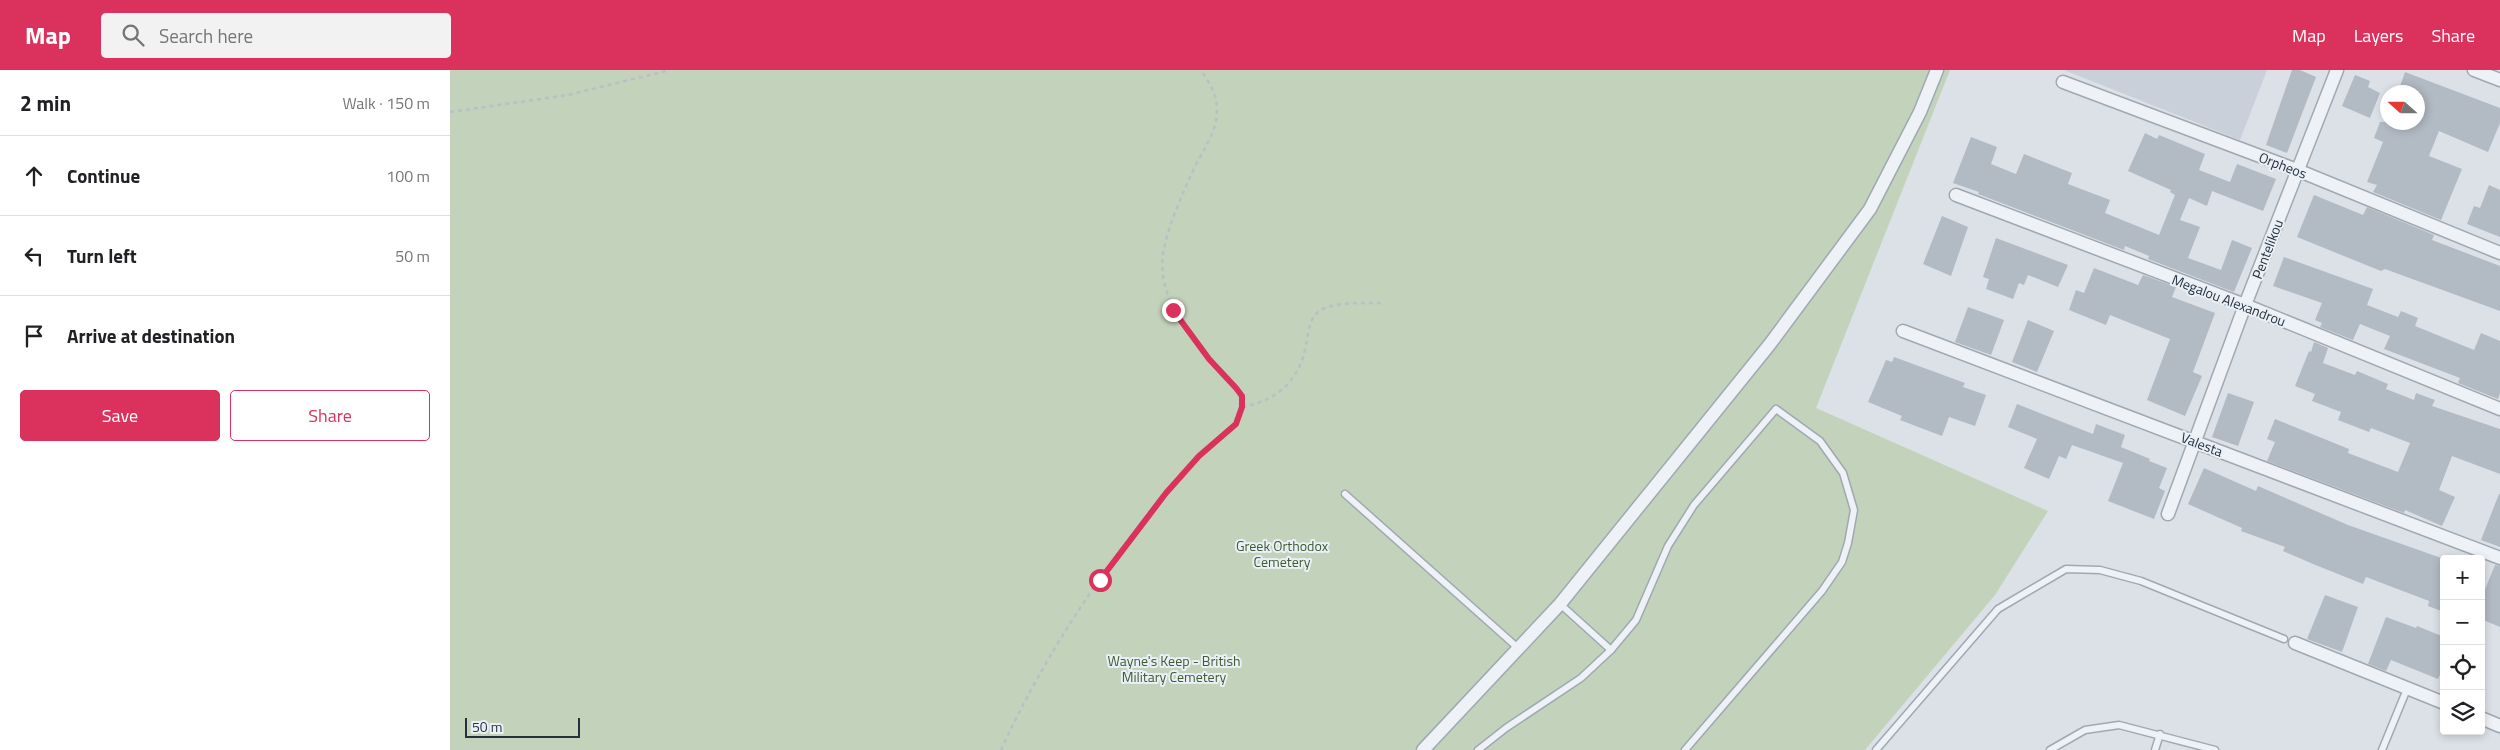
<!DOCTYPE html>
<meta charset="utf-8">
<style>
:root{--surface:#fff;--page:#f2f2f2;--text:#202124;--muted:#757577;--line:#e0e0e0;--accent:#da325c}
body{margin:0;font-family:"Titillium Web",sans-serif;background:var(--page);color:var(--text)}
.controls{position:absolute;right:15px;bottom:15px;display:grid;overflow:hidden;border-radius:5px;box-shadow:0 2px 8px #0003}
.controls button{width:45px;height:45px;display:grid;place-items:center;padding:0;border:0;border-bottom:1px solid var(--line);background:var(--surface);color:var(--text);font:25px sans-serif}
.compass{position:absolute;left:1930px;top:15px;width:45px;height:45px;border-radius:50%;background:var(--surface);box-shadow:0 2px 8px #0003;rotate:291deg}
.scale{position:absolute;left:15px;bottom:12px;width:115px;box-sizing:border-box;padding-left:5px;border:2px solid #24303e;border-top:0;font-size:14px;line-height:18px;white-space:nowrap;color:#24303e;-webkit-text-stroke:4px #eaf0f5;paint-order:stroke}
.stop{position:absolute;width:15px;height:15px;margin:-11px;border:4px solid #da325c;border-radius:50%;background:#fff}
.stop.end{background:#da325c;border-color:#fff;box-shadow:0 1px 5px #0008}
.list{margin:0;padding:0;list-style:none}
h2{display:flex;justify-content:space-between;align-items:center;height:65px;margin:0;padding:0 20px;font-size:21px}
h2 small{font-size:16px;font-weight:400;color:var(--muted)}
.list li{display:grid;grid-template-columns:32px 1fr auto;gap:15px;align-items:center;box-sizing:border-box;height:80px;padding:0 20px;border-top:1px solid var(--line)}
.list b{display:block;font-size:19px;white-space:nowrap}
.list em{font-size:16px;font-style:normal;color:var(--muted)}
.actions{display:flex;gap:10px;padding:15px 20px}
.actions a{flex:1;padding:11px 0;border:1px solid var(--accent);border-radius:5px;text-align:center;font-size:18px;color:var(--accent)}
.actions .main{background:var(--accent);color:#fff}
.icon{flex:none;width:28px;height:28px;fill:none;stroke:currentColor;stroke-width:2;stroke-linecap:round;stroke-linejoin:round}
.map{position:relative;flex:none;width:2050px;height:680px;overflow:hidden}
header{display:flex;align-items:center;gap:30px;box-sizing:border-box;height:70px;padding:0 25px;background:var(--accent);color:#fff}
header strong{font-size:24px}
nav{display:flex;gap:28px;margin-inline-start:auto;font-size:18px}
.search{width:350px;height:45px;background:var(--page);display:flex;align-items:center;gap:12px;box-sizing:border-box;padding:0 18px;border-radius:5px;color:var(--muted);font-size:19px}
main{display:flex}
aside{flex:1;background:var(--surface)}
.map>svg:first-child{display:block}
.built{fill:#c9d0d9}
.green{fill:#c3d2bb}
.building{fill:#b2bac4}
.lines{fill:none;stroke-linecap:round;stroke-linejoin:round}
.lane-casing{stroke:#a0a8b1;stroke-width:9}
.street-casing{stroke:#a0a8b1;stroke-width:15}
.path{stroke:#b9bfc5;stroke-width:2.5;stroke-dasharray:4 4;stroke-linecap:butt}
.lane{stroke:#eef1f5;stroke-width:6}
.street{stroke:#eef1f5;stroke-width:12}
.route{stroke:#da325c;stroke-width:6}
.labels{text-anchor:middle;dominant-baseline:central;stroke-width:4;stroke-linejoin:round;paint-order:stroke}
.street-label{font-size:14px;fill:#24303e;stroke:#eaf0f5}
.park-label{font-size:14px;fill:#3c5b30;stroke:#eaf0f5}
</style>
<header>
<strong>Map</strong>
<div class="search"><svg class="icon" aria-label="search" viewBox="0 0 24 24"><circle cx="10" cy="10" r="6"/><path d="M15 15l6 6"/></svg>Search here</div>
<nav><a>Map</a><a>Layers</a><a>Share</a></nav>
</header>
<main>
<aside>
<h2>2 min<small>Walk · 150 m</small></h2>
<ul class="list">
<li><svg class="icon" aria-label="ahead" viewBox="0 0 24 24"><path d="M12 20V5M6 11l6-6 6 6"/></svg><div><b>Continue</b></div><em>100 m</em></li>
<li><svg class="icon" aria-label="left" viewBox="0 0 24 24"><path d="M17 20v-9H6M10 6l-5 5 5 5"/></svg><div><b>Turn left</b></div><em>50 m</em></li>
<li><svg class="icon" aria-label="arrive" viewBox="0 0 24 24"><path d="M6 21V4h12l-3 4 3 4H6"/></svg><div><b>Arrive at destination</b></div></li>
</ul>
<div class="actions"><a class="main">Save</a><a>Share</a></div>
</aside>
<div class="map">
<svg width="2050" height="680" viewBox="0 0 2050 680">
<rect width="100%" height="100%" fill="#dbe1e7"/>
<path class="built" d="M1614 0H1817L1790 70Z"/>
<path class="green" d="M0 0H1500L1366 338 1598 441 1545 525 1415 680H0Z"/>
<g class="building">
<path d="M1842 0H1850L1866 7 1837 83 1816 75Z"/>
<path d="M1955 2 2050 38V53L2038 82 1989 61 1979 86 2012 99 1991 150 1923 122 1927 115 1917 112 1933 72 1924 68 1930 52H1968V22H1948Z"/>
<path d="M1905 5 1920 11 1918 17 1930 23 1920 48 1892 36Z"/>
<path d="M1695 63 1707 69 1709 65 1755 84 1749 100 1780 112 1787 94 1826 109 1813 141 1762 121 1757 136 1739 128 1730 150 1750 157 1738 188 1771 200 1782 170 1802 178 1784 222 1698 189 1699 186 1675 176 1674 180 1528 124 1529 122 1503 113 1521 67 1547 77 1541 94 1566 104 1574 84 1622 103 1618 114 1660 130 1655 143 1709 165 1725 125 1720 122 1721 120 1678 101Z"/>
<path d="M2039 115 2050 120V167L2017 154 2024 136 2030 138Z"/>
<path d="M1864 125 1913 145 1917 137 1984 165 1982 170 2050 196V241L1935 199 1931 201 1847 167Z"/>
<path d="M1492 146 1518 157 1501 206 1473 194Z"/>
<path d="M1546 168 1618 195 1608 217 1578 205 1574 215 1569 213 1563 229 1536 219 1539 209 1533 207Z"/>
<path d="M1834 187 1923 219 1917 235 1948 247 1951 241 1968 248 1965 256 2024 280 2031 263 2050 271V323L2048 329 2008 313 2010 308 1934 279 1940 266 1910 254 1903 270 1870 257 1872 253 1865 250 1872 233 1823 216Z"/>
<path d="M1644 198 1688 215 1693 205 1726 217 1722 227 1765 243 1743 302 1752 306 1735 346 1697 330 1720 269 1660 245 1656 255 1619 240 1626 220 1634 223Z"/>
<path d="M1518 237 1554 250 1541 285 1505 272Z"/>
<path d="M1578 250 1604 261 1587 302 1562 292Z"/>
<path d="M1864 272 1878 278 1873 293 1905 305 1907 301 1938 314 1936 319 1964 330 1966 323 1985 330 1982 336 2050 359V404L2002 386 1989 420 2005 427 1992 456 1955 440 1954 443 1817 391 1825 372 1817 369 1825 349 1899 379 1898 383 1948 402 1960 373 1921 358 1919 362 1888 350 1891 342 1862 331 1865 324 1845 316 1859 281 1861 282Z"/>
<path d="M1444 287 1515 313 1513 317 1536 325 1525 356 1499 347 1492 366 1450 350 1452 346 1418 332 1436 290 1442 292Z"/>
<path d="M1778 323 1804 332 1788 376 1762 367Z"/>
<path d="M1567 334 1643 364 1646 354 1675 365 1671 377 1700 389 1699 391 1717 398 1709 418 1715 421 1704 449 1658 431 1673 393 1622 375 1616 389 1609 386 1599 409 1574 398 1587 369 1558 357Z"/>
<path d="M1754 398 1806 421 1808 416 1898 455 1994 489V542L1978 536 1979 531 1916 507 1913 514 1863 494 1833 481 1835 477 1791 461 1792 458 1738 434Z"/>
<path d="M2049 424H2050V477L2031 470Z"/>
<path d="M2045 495 2050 496V557L2031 549V529Z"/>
<path d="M1875 525 1908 537 1892 582 1857 569Z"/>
<path d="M1936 547 1966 558 1967 556 1994 567V595L1988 609 1941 590 1936 601 1918 594Z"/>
</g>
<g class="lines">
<g class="lane-casing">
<g id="lane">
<path d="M895 424 1068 578"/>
<path d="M1110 534 1161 580"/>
<path d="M1028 680 1056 658 1131 608 1161 580 1186 550 1218 476 1244 435 1326 339 1370 371 1393 403 1404 440 1398 473 1392 492 1372 521 1235 680"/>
<path d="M1426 680 1548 539 1616 499 1650 500 1691 511 1834 569"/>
<path d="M1600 680 1635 660 1669 655 1765 680"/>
<path d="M1705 680 1710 664"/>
<path d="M1932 680 1957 619"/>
</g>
</g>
<g class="street-casing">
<g id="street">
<path d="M2024 0 2050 10"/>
<path d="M1613 12 1847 100 2050 183"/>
<path d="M1506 125 1795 235 2050 339"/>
<path d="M1453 261 2050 488"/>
<path d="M1718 444 1795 235 1887 0"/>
<path d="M1845 573 1994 633"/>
<path d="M2031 648 2050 656"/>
<path d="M973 680 1110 534 1320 274 1420 139 1470 42 1487 0"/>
</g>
</g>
<g class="path">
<path d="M0 42 118 25 220 0"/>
<path d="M792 337C827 331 850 310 856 275 858 265 859 250 867 243 882 230 914 234 932 233"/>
<path d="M551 680C592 590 652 499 715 423 726 411 737 399 748 387 762 373 790 359 792 337 795 318 770 302 759 289 733 258 705 221 714 178 720 152 731 127 742 103 751 82 767 64 767 40 767 24 759 12 751 0"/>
</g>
<use href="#lane" class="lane"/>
<use href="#street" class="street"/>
</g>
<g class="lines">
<path class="route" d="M650 510 716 423 749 386 786 354 792 337V326L786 318 759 289 723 240"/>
</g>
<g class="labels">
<g class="street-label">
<text transform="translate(1833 95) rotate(21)">Orpheos</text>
<text transform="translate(1817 179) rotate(-69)">Pentelikou</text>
<text transform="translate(1779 230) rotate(21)">Megalou Alexandrou</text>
<text transform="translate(1752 374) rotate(21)">Valesta</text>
</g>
<g class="park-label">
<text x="832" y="475">Greek Orthodox<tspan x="832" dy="16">Cemetery</tspan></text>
<text x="724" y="590">Wayne's Keep - British<tspan x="724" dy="16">Military Cemetery</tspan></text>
</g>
</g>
</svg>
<div class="controls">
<button>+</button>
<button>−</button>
<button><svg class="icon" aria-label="locate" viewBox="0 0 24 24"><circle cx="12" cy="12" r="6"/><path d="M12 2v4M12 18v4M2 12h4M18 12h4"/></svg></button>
<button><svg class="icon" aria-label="layers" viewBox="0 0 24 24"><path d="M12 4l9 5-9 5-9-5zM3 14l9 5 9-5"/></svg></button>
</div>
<svg class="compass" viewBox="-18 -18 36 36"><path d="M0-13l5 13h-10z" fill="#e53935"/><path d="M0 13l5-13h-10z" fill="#757577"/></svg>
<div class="scale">50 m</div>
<div class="stop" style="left:650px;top:510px"></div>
<div class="stop end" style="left:723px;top:240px"></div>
</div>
</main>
